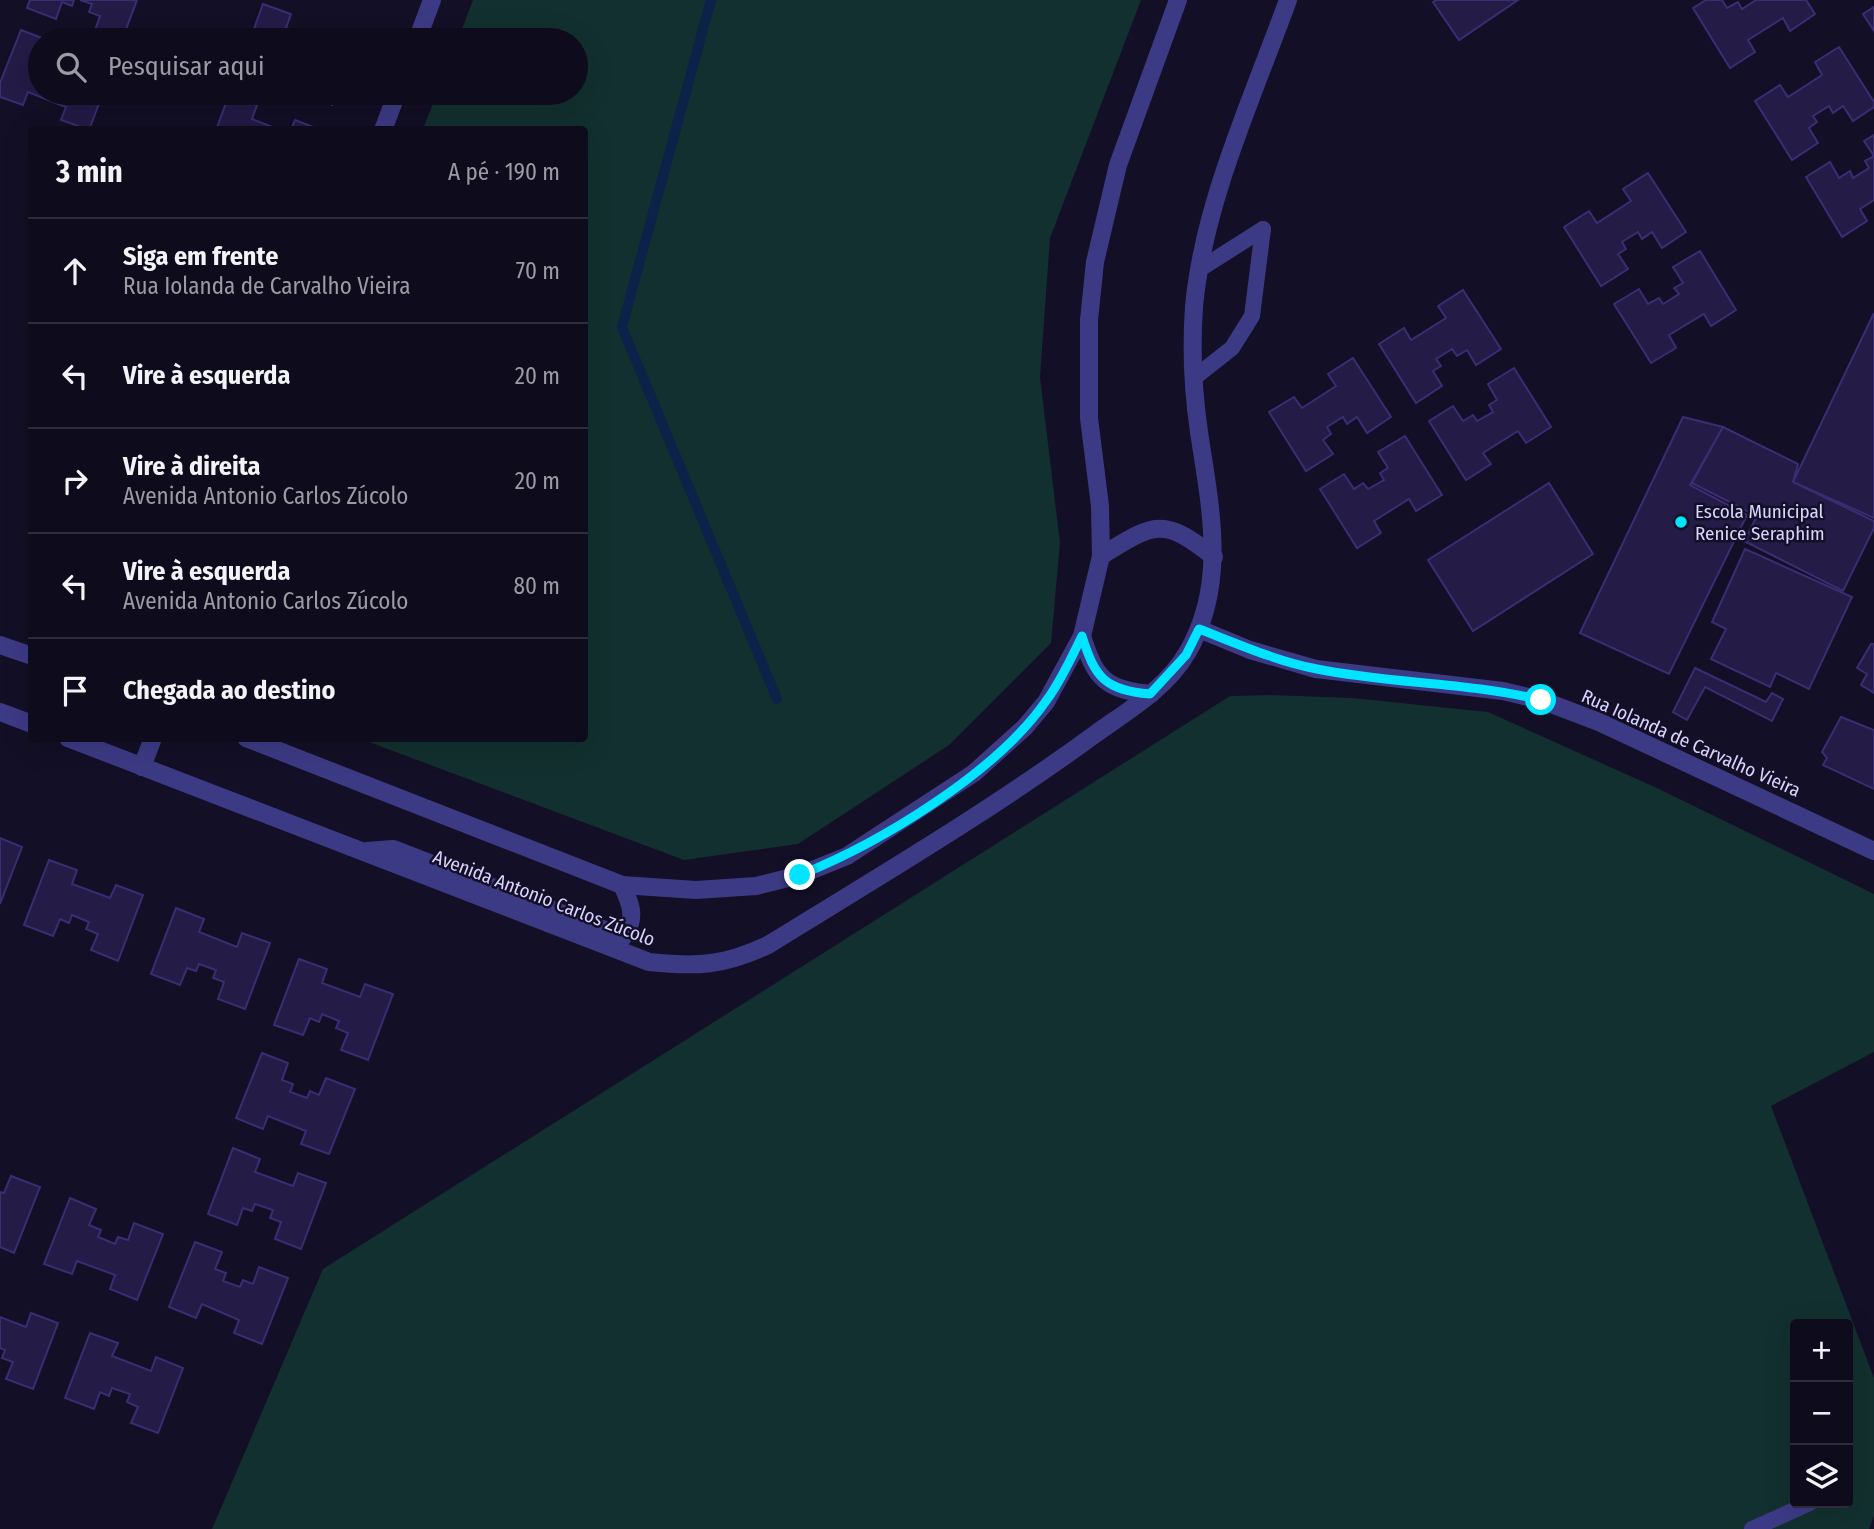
<!DOCTYPE html>
<html lang="pt">
<meta charset="utf-8">
<style>
:root{--surface:#0e0b1c;--page:#171425;--text:#f1f3f6;--muted:#9b9ba3;--line:#2e2b3b}
body{margin:0;font-family:"Fira Sans Condensed",sans-serif;background:var(--page);color:var(--text)}
.controls{position:absolute;right:21px;bottom:21px;display:grid;overflow:hidden;border-radius:7px;box-shadow:0 7px 28px #0002}
.controls button{width:63px;height:63px;display:grid;place-items:center;padding:0;border:0;border-bottom:2px solid var(--line);background:var(--surface);color:var(--text);font:35px sans-serif}
.stop{position:absolute;width:21px;height:21px;margin:-16px;border:5px solid #00e5ff;border-radius:50%;background:#fff}
.stop.end{background:#00e5ff;border-color:#fff;box-shadow:0 2px 7px #0008}
.list{margin:0;padding:0;list-style:none}
h2{display:flex;justify-content:space-between;align-items:center;height:91px;margin:0;padding:0 28px;font-size:30px}
h2 small{font-size:23px;font-weight:400;color:var(--muted)}
.list li{display:grid;grid-template-columns:46px 1fr auto;gap:21px;align-items:center;box-sizing:border-box;height:105px;padding:0 28px;border-top:2px solid var(--line)}
.list b{display:block;font-size:26px;white-space:nowrap}
.list p{margin:0;font-size:23px;white-space:nowrap;color:var(--muted)}
.list em{font-size:23px;font-style:normal;color:var(--muted)}
.icon{flex:none;width:38px;height:38px;fill:none;stroke:currentColor;stroke-width:2;stroke-linecap:round;stroke-linejoin:round}
.map{position:relative;flex:none;width:1874px;height:1529px;overflow:hidden}
.search{position:absolute;background:var(--surface);box-shadow:0 7px 28px #0002;left:28px;top:28px;width:560px;height:77px;display:flex;align-items:center;gap:18px;box-sizing:border-box;padding:0 24px;border-radius:38px;color:var(--muted);font-size:26px}
.panel{position:absolute;background:var(--surface);box-shadow:0 7px 28px #0002;left:28px;top:126px;width:560px;height:616px;border-radius:7px}
.map>svg:first-child{display:block}
.green{fill:#12302f;fill-rule:evenodd}
.lines{fill:none;stroke-linecap:round;stroke-linejoin:round}
.stream{stroke:#0c2248;stroke-width:10}
.building{fill:#241b47;stroke:#3b2d73;stroke-width:2}
.service{stroke:#3d3a85;stroke-width:16}
.minor{stroke:#3d3a85;stroke-width:18}
.route{stroke:#00e5ff;stroke-width:9}
.poi-dot{fill:#00e5ff;stroke:#130f26;stroke-width:2.5}
.labels{text-anchor:middle;dominant-baseline:central;stroke-width:5;stroke-linejoin:round;paint-order:stroke}
.poi-label{font-size:19px;fill:#d9d4ff;stroke:#130f26;text-anchor:start}
.street-label{font-size:19px;fill:#d9d4ff;stroke:#130f26}
</style>
<div class="map">
<svg width="1874" height="1529" viewBox="0 0 1874 1529">
<rect width="100%" height="100%" fill="#130f26"/>
<g class="green">
<path d="M473 0H1141L1050 238 1040 377 1060 543 1051 643 949 745 798 844 684 860 361 739 584 738V130L423 129 437 93H576V40H458Z"/>
<path d="M1272 695 1352 698 1488 712 1659 789 1874 894V1052L1771 1106 1874 1378V1516L1869 1529H212L323 1269 1230 696ZM1795 1324H1848V1503H1795Z"/>
</g>
<g class="lines">
<path class="stream" d="M711 0 622 327 777 699"/>
</g>
<g class="building">
<path d="M30 0H74L72 6 62 2 56 19 27 8Z"/>
<path d="M80 0H137L122 40 94 33 100 16 89 12 92 4Z"/>
<path d="M1436 0H1518L1459 40 1433 2Z"/>
<path d="M1706 0H1722L1727 8 1738 2 1742 9 1756 0H1806L1815 14 1790 31 1783 18 1748 40 1755 52 1730 68 1693 8Z"/>
<path d="M263 4 291 14 286 28 319 40H250Z"/>
<path d="M1874 7V31L1863 14Z"/>
<path d="M329 29 357 39V40H325Z"/>
<path d="M21 30 47 40H40V93H103L89 130 61 120 66 107 28 92 23 105 0 97V83Z"/>
<path d="M1839 47 1874 102V107L1853 121 1843 106 1833 113 1829 106 1813 116 1817 122 1809 128 1818 143 1792 160 1755 101 1780 85 1788 97 1822 75 1815 62Z"/>
<path d="M306 93H337L332 105Z"/>
<path d="M229 95 257 105 252 119 280 130H216Z"/>
<path d="M295 120 321 130H291Z"/>
<path d="M1874 135V200L1860 209 1867 221 1842 237 1806 177 1830 162 1839 178 1850 171 1853 178 1869 168 1865 161 1874 156 1864 141Z"/>
<path d="M1648 173 1686 232 1662 248 1652 232 1642 239 1638 232 1622 242 1626 249 1618 254 1628 269 1601 286 1564 227 1589 211 1597 223 1631 201 1623 189Z"/>
<path d="M1700 251 1736 310 1711 326 1704 314 1669 335 1676 348 1651 363 1614 304 1639 289 1648 304 1659 298 1663 304 1679 294 1674 288 1683 283 1673 267Z"/>
<path d="M1463 290 1501 349 1476 365 1467 350 1457 356 1452 349 1436 359 1441 366 1433 371 1442 386 1416 403 1379 344 1404 328 1411 340 1446 318 1438 306Z"/>
<path d="M1874 313V518L1793 482Z"/>
<path d="M1353 358 1391 417 1367 433 1357 417 1347 424 1343 417 1327 427 1331 434 1323 440 1333 454 1306 471 1269 412 1294 397 1302 408 1336 386 1328 374Z"/>
<path d="M1514 368 1551 427 1526 443 1518 431 1483 453 1491 464 1466 480 1429 421 1453 406 1463 421 1473 415 1477 421 1493 412 1489 405 1497 400 1488 384Z"/>
<path d="M1683 417 1723 427 1690 485 1747 515 1669 674 1580 633Z"/>
<path d="M1723 427 1798 464 1793 482 1874 521V528L1843 591 1744 541 1757 516 1692 483Z"/>
<path d="M1405 436 1442 495 1416 511 1409 499 1374 521 1381 533 1357 548 1320 489 1344 474 1354 489 1363 483 1368 489 1384 480 1380 473 1388 468 1378 452Z"/>
<path d="M1549 483 1593 554 1473 631 1428 560Z"/>
<path d="M1745 549 1852 597 1809 689 1776 673 1770 687 1711 659 1726 629 1712 622Z"/>
<path d="M1871 644H1874V693L1861 685 1867 674 1857 668Z"/>
<path d="M1695 668 1766 702 1772 693 1783 699 1772 721 1705 687 1687 720 1673 712Z"/>
<path d="M1841 717 1874 730V789L1823 765 1827 758 1822 752Z"/>
<path d="M0 838 22 847 0 904Z"/>
<path d="M49 860 77 870 72 884 110 898 116 885 143 895 118 961 91 950 98 934 86 929 89 922 72 915 69 923 60 919 53 936 24 925Z"/>
<path d="M176 908 204 919 199 932 237 947 242 933 270 943 245 1009 218 999 224 982 213 978 216 970 199 964 196 971 187 968 180 985 151 974Z"/>
<path d="M299 959 327 969 322 983 360 997 365 984 393 994 368 1060 341 1050 348 1033 336 1028 339 1021 322 1014 319 1022 310 1018 303 1035 274 1025Z"/>
<path d="M262 1053 288 1063 282 1080 293 1084 290 1092 307 1098 310 1091 319 1095 326 1078 355 1089 329 1154 301 1144 306 1131 268 1116 263 1129 236 1118Z"/>
<path d="M233 1148 260 1159 255 1172 293 1186 298 1173 326 1183 301 1249 275 1239 281 1222 270 1218 273 1210 255 1204 252 1211 243 1208 237 1225 208 1214Z"/>
<path d="M11 1176 40 1187 14 1253 0 1247V1192L4 1193Z"/>
<path d="M70 1198 96 1209 89 1225 101 1230 98 1237 115 1244 118 1237 128 1240 134 1223 163 1234 137 1300 110 1289 115 1275 77 1261 72 1274 44 1264Z"/>
<path d="M195 1242 222 1252 215 1269 226 1273 223 1281 240 1287 243 1280 253 1284 259 1267 288 1278 262 1344 234 1333 239 1320 202 1304 196 1318 169 1307Z"/>
<path d="M31 1313 58 1323 33 1389 6 1379 13 1362 2 1358 5 1350 0 1348V1317L26 1327Z"/>
<path d="M90 1333 118 1343 112 1356 151 1371 156 1357 183 1368 158 1433 131 1423 138 1407 127 1402 130 1394 112 1388 109 1396 100 1392 94 1409 65 1398Z"/>
</g>
<g class="lines">
<g class="service">
<path d="M1200 269 1263 229"/>
<path d="M1194 378 1232 348 1252 316 1263 229"/>
<path d="M1752 1529 1810 1503"/>
</g>
<g class="minor">
<path d="M417 40 432 0"/>
<path d="M383 130 397 93"/>
<path d="M1101 556C1154 523 1163 516 1214 557"/>
<path d="M1199 629 1250 650 1316 669 1503 691 1541 700 1599 722 1874 851"/>
<path d="M1082 636C1095 678 1105 690 1151 694"/>
<path d="M0 645 32 656"/>
<path d="M0 712 32 724"/>
<path d="M68 738 649 962C697 967 723 966 768 945 878 877 990 811 1094 735 1127 711 1166 689 1187 653 1228 584 1210 506 1199 432 1193 391 1191 349 1194 307 1203 204 1253 97 1288 0"/>
<path d="M246 738 622 885 696 890 756 886 800 875 847 856 974 773 1025 727 1046 702 1082 636 1101 556 1100 506 1089 418V320L1095 262 1118 165 1178 0"/>
<path d="M142 767 153 738"/>
<path d="M367 851 393 849 623 937C637 918 631 904 622 885"/>
</g>
</g>
<g class="lines">
<path class="route" d="M800 875C880 843 996 773 1046 701 1061 681 1071 658 1082 636 1095 678 1105 690 1150 694L1186 655 1199 629C1238 644 1276 661 1317 669 1391 684 1467 682 1541 700"/>
</g>
<circle class="poi-dot" cx="1681" cy="522" r="7"/>
<g class="labels">
<g class="poi-label">
<text x="1695" y="511">Escola Municipal<tspan x="1695" dy="22">Renice Seraphim</tspan></text>
</g>
<g class="street-label">
<text transform="translate(1691 743) rotate(24)">Rua Iolanda de Carvalho Vieira</text>
<text transform="translate(544 898) rotate(21)">Avenida Antonio Carlos Zúcolo</text>
</g>
</g>
</svg>
<div class="controls">
<button>+</button>
<button>−</button>
<button><svg class="icon" aria-label="layers" viewBox="0 0 24 24"><path d="M12 4l9 5-9 5-9-5zM3 14l9 5 9-5"/></svg></button>
</div>
<div class="stop" style="left:1541px;top:700px"></div>
<div class="stop end" style="left:800px;top:875px"></div>
<div class="search"><svg class="icon" aria-label="search" viewBox="0 0 24 24"><circle cx="10" cy="10" r="6"/><path d="M15 15l6 6"/></svg>Pesquisar aqui</div>
<section class="panel">
<h2>3 min<small>A pé · 190 m</small></h2>
<ul class="list">
<li><svg class="icon" aria-label="ahead" viewBox="0 0 24 24"><path d="M12 20V5M6 11l6-6 6 6"/></svg><div><b>Siga em frente</b><p>Rua Iolanda de Carvalho Vieira</p></div><em>70 m</em></li>
<li><svg class="icon" aria-label="left" viewBox="0 0 24 24"><path d="M17 20v-9H6M10 6l-5 5 5 5"/></svg><div><b>Vire à esquerda</b></div><em>20 m</em></li>
<li><svg class="icon" aria-label="right" viewBox="0 0 24 24"><path d="M7 20v-9h11M14 6l5 5-5 5"/></svg><div><b>Vire à direita</b><p>Avenida Antonio Carlos Zúcolo</p></div><em>20 m</em></li>
<li><svg class="icon" aria-label="left" viewBox="0 0 24 24"><path d="M17 20v-9H6M10 6l-5 5 5 5"/></svg><div><b>Vire à esquerda</b><p>Avenida Antonio Carlos Zúcolo</p></div><em>80 m</em></li>
<li><svg class="icon" aria-label="arrive" viewBox="0 0 24 24"><path d="M6 21V4h12l-3 4 3 4H6"/></svg><div><b>Chegada ao destino</b></div></li>
</ul>
</section>
</div>
